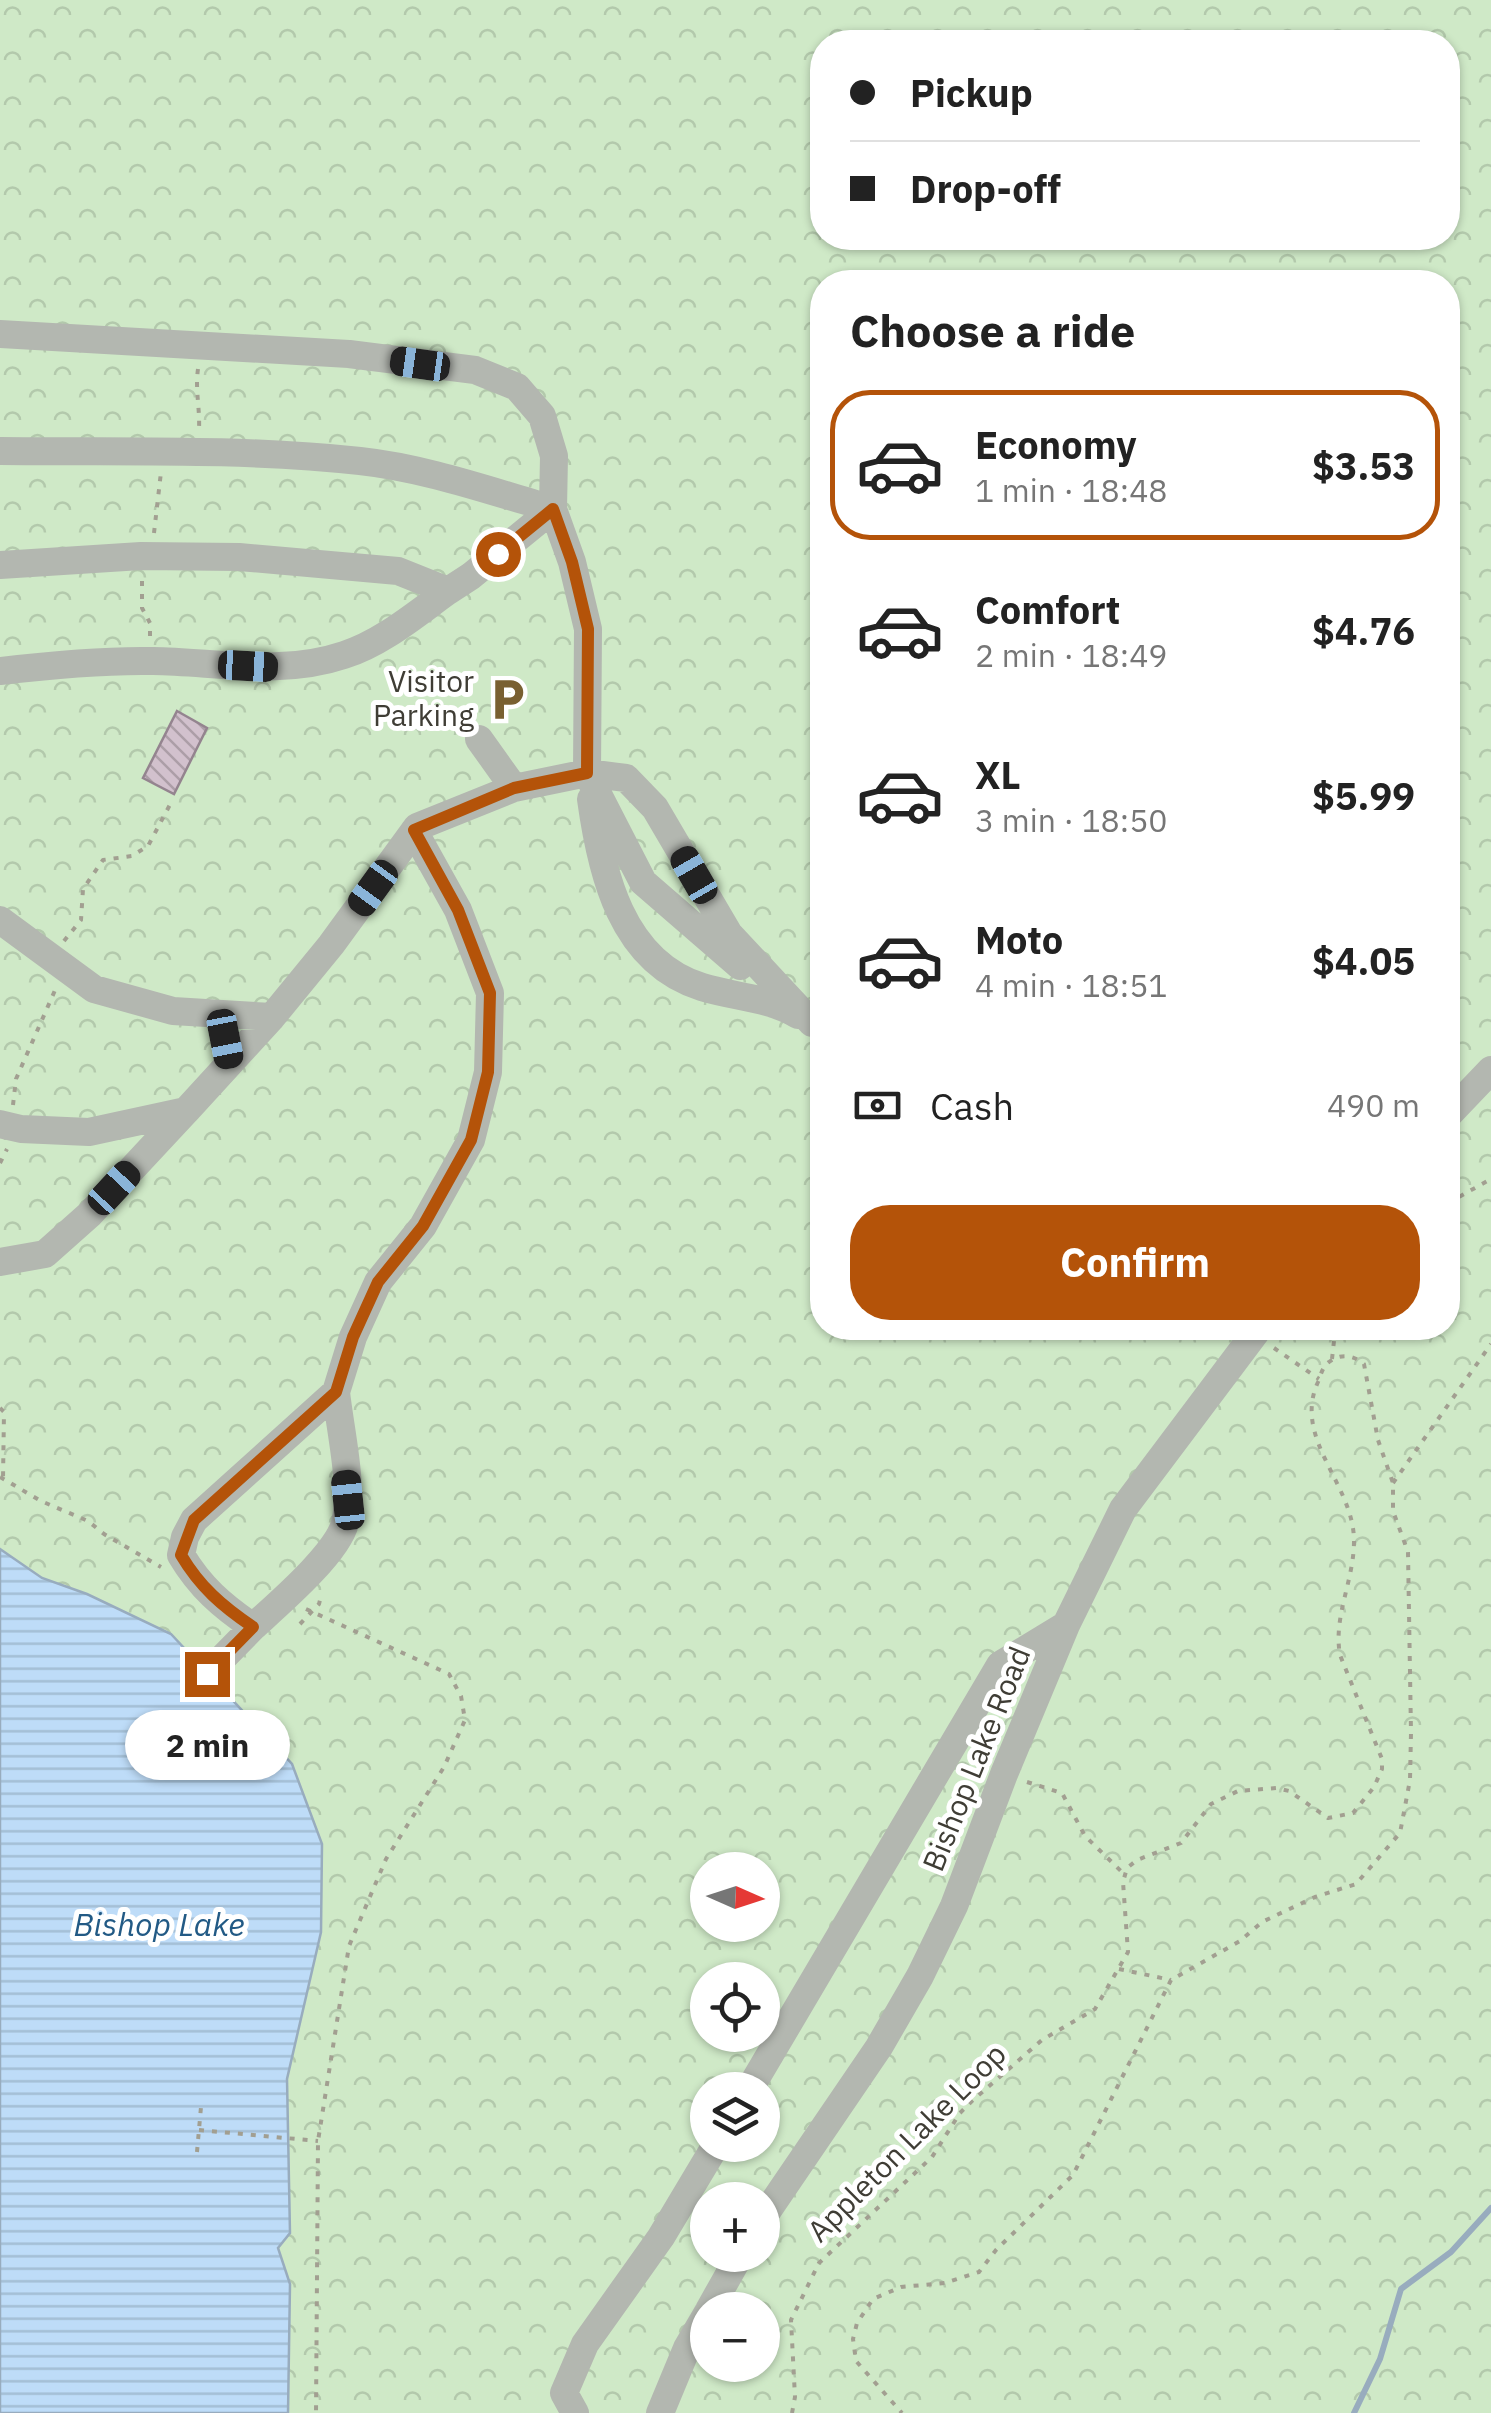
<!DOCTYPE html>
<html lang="en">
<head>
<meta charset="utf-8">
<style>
	:root { --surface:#fff; --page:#f2f2f2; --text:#222; --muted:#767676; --line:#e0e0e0; --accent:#b45309 }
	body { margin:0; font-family:"IBM Plex Sans",sans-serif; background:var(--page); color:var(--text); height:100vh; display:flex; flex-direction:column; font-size:38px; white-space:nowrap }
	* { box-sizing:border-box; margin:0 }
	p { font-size:32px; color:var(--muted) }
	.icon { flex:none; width:55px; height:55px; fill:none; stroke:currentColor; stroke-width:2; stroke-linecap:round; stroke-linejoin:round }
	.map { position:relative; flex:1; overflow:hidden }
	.side { position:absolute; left:810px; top:270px; width:650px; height:1070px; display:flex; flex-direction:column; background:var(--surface); border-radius:40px; box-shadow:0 2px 8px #0004 }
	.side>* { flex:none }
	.top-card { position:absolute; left:810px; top:30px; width:650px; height:220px; border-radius:40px; box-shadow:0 2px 8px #0004; display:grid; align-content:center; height:220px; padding:0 40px; background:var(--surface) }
	.needle { width:65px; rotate:93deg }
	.controls { position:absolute; left:690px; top:1852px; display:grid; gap:20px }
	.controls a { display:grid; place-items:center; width:90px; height:90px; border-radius:50%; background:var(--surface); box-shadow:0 2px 8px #0004; font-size:50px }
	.end { position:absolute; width:45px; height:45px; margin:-22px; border:12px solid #b45309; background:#fff; box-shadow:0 0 0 5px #fff }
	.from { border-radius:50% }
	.bubble { position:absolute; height:70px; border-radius:35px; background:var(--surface); box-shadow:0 2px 8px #0004; font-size:32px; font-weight:700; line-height:70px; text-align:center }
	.car { position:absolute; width:30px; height:60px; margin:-30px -15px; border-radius:12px; box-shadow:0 0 8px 2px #0007; background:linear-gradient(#222 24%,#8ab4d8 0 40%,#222 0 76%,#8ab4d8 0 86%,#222 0) }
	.top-card b { display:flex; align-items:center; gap:35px; height:95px; font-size:38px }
	.top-card b+b { border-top:2px solid var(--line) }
	.top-card i { width:25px; height:25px; background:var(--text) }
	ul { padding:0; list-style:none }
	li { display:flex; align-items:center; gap:30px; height:150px; margin:0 20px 15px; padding:0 20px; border:5px solid transparent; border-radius:40px }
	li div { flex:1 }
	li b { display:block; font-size:38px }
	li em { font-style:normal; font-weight:700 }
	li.selected { border-color:var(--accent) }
	li>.icon { width:90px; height:90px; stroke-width:1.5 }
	h2 { padding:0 40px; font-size:45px; line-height:120px }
	.pay { display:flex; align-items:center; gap:25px; height:110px; padding:0 40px; font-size:38px }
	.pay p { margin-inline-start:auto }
	.action { display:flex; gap:20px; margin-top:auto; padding:20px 40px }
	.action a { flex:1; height:115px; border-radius:40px; background:var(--accent); color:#fff; font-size:40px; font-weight:700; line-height:115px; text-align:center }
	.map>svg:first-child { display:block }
</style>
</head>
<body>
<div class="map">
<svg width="1491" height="2413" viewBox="0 0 1491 2413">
	<defs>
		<pattern id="park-crowns" width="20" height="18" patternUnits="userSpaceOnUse" patternTransform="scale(2.5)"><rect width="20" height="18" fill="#cfe9c7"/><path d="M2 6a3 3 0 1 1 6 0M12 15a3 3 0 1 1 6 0" fill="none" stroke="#b3c9ac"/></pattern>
		<pattern id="water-rules" width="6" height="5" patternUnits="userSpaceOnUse" patternTransform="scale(2.5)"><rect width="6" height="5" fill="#bedcf8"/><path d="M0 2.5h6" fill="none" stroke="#a4bed5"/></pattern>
		<pattern id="building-back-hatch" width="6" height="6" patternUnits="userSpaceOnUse" patternTransform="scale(2.5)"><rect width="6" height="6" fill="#d2c1cd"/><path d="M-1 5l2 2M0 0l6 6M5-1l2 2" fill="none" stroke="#ac9ea7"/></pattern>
	</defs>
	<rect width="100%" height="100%" fill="#f6f1df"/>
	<path fill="url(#park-crowns)" fill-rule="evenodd" d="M0,0H1491V2413H0ZM822,42H1448V238H822ZM822,282H1448V1328H822ZM708,1870H762V1925H708ZM708,1980H762V2035H708ZM708,2090H762V2145H708ZM708,2200H762V2255H708ZM708,2310H762V2365H708Z"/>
	<path fill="url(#water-rules)" stroke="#98acbe" stroke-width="2.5" d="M0,1549L42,1578L87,1594L171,1634L292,1764L322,1844L321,1932L287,2079L290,2233L278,2248L290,2284L288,2413H0Z"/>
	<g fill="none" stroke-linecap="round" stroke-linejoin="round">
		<path stroke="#98acbe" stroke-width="6" d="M1354,2413L1380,2359L1401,2289L1451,2252L1491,2208"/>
	</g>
	<path fill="url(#building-back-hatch)" stroke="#94848f" stroke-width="2.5" d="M177,711L207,728L174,794L143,778Z"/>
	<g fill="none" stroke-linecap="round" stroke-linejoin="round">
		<path stroke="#a29f91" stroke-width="4" stroke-dasharray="5 8" stroke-linecap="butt" d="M198,369C195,390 200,408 199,429
			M154,533L161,472
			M142,581V608L150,623V639
			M64,941L81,920L83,889L103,860L132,856L148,846L173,799
			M13,1105L16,1079L56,988
			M0,1163L7,1149
			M1448,1203L1491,1179
			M1274,1348L1319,1379
			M1332,1359L1334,1341L1346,1328
			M0,1408L4,1412L3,1479
			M0,1477L41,1501L88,1521L104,1534L161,1567
			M1393,1483L1491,1344
			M306,1609L449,1674L461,1696L465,1720L444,1767L386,1859L349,1946L318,2141L316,2413
			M300,1624L319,1604L321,1596
			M1027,1782L1062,1793L1085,1836L1124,1874
			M1119,1969L1171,1980
			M199,2130L318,2141
			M197,2152L201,2107
			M792,2413L795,2397L791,2320L819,2263L932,2157L960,2113L972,2101L1042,2040L1095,2009L1128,1952L1123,1882L1127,1868L1137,1860L1181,1843L1211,1804L1238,1791L1276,1788L1289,1791L1328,1818L1353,1813L1374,1787L1382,1769V1759L1340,1655C1333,1616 1354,1581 1354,1541C1354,1484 1292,1439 1318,1382C1321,1375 1322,1367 1329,1362C1341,1353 1353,1355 1364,1364L1378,1440L1393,1483V1511L1408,1552L1411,1733L1410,1780L1400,1833L1356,1884L1315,1897L1262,1922L1240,1941L1171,1980L1073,2175L996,2250L979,2272L945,2283L901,2287L873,2299L857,2323L853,2339L856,2361L902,2413"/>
		<path stroke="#b3b7b0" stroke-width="28" d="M0,334L349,354L475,370L517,387L542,416L554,456L553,509C490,491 425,468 360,461C241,448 120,452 0,451
			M0,565L141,556L239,557L398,571L448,591C416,614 382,643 344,655C282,676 217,662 153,661C102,660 50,665 0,671
			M448,591L471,576L553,509L572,562L588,629L587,773L643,882L740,966
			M479,739L514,788
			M591,799C601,872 621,962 702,987C734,997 768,997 798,1015
			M0,920L94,989L173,1011L272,1017
			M1448,1115L1491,1070
			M0,1124L21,1129L89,1132L186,1111L272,1017L331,945L417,827L514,788L587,773L626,778L655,808L729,934L812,1023
			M0,1262L45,1254L90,1214L186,1111
			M336,1392L353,1337L378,1282L423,1226L471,1140L488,1072L490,993L458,910L414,831
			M336,1392C340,1430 354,1487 345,1523C337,1554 277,1605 253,1627C222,1606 200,1587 181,1555L185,1537L194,1520Z
			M207,1674L253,1627
			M749,2090L1000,1665L1066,1625
			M762,2219L879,2047L920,1976L954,1906L1004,1774L1066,1625L1123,1509L1259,1328
			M709,2310L740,2255
			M575,2413L564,2393L585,2344L661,2237L716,2145
			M660,2413L687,2348L708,2312"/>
	</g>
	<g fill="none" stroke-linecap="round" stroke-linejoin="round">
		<path stroke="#b45309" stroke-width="12" d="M207,1674L253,1627C222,1606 200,1587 181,1555L194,1520L336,1392L353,1337L378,1282L423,1226L471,1140L488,1072L490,993L458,910L414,830L514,788L587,773L588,629L572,562L553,509L498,554"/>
	</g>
	<defs>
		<symbol id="parking-bare" viewBox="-9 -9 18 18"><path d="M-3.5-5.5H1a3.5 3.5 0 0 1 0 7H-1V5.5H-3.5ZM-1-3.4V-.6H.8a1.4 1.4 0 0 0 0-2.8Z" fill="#796031" stroke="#fff" stroke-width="2.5" paint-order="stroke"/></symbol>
	</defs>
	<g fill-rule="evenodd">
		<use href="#parking-bare" x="476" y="668" width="63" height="63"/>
	</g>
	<g text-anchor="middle" stroke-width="10" stroke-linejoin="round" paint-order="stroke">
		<g font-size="30" fill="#3f3d35" stroke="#fff" text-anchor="end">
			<text x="474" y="692">Visitor<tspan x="474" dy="34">Parking</tspan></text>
		</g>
		<g font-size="30" fill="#3f3d35" stroke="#fff">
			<text transform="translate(977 1759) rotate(-68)" y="10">Bishop Lake Road</text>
			<text transform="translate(907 2143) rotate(-45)" y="10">Appleton Lake Loop</text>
		</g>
		<g font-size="32" font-style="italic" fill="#225a85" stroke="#fff">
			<text x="159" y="1936">Bishop Lake</text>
		</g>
	</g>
</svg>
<div class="controls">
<a><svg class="needle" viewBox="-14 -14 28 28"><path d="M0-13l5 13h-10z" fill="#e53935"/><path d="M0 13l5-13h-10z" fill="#767676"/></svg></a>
<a><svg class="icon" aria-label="locate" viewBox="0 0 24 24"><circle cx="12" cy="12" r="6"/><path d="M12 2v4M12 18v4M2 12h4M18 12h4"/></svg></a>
<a><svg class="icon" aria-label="layers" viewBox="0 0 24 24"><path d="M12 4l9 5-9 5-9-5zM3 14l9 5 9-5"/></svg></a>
<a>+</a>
<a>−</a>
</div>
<i class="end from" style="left:498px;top:554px"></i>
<i class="end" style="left:207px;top:1674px"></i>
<div class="bubble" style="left:125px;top:1710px;width:165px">2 min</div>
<i class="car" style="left:420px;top:364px;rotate:278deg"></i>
<i class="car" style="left:248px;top:666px;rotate:93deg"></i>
<i class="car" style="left:694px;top:875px;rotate:330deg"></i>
<i class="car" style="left:373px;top:888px;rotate:216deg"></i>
<i class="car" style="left:225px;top:1039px;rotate:169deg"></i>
<i class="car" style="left:114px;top:1188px;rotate:43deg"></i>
<i class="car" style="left:348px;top:1500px;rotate:354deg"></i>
<div class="top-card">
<b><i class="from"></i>Pickup</b>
<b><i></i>Drop-off</b>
</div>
<section class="side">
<h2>Choose a ride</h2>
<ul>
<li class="selected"><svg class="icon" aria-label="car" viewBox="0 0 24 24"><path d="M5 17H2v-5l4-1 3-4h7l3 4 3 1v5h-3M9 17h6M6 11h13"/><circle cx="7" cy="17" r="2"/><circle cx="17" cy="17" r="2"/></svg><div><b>Economy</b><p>1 min · 18:48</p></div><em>$3.53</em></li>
<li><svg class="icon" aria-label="car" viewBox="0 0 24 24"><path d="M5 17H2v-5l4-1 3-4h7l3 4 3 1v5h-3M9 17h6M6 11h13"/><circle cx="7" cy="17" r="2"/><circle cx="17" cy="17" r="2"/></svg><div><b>Comfort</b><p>2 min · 18:49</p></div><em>$4.76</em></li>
<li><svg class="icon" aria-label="car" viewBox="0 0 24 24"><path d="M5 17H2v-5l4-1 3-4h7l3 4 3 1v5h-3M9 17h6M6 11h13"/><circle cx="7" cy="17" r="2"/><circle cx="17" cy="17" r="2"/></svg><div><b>XL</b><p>3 min · 18:50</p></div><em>$5.99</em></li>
<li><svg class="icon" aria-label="car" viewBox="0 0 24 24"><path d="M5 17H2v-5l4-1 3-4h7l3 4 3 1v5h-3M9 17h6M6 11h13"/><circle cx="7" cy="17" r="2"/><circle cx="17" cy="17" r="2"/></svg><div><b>Moto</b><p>4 min · 18:51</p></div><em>$4.05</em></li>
</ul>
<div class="pay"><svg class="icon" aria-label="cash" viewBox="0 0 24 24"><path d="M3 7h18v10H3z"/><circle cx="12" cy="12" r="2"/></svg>Cash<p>490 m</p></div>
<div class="action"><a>Confirm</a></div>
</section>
</div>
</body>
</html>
